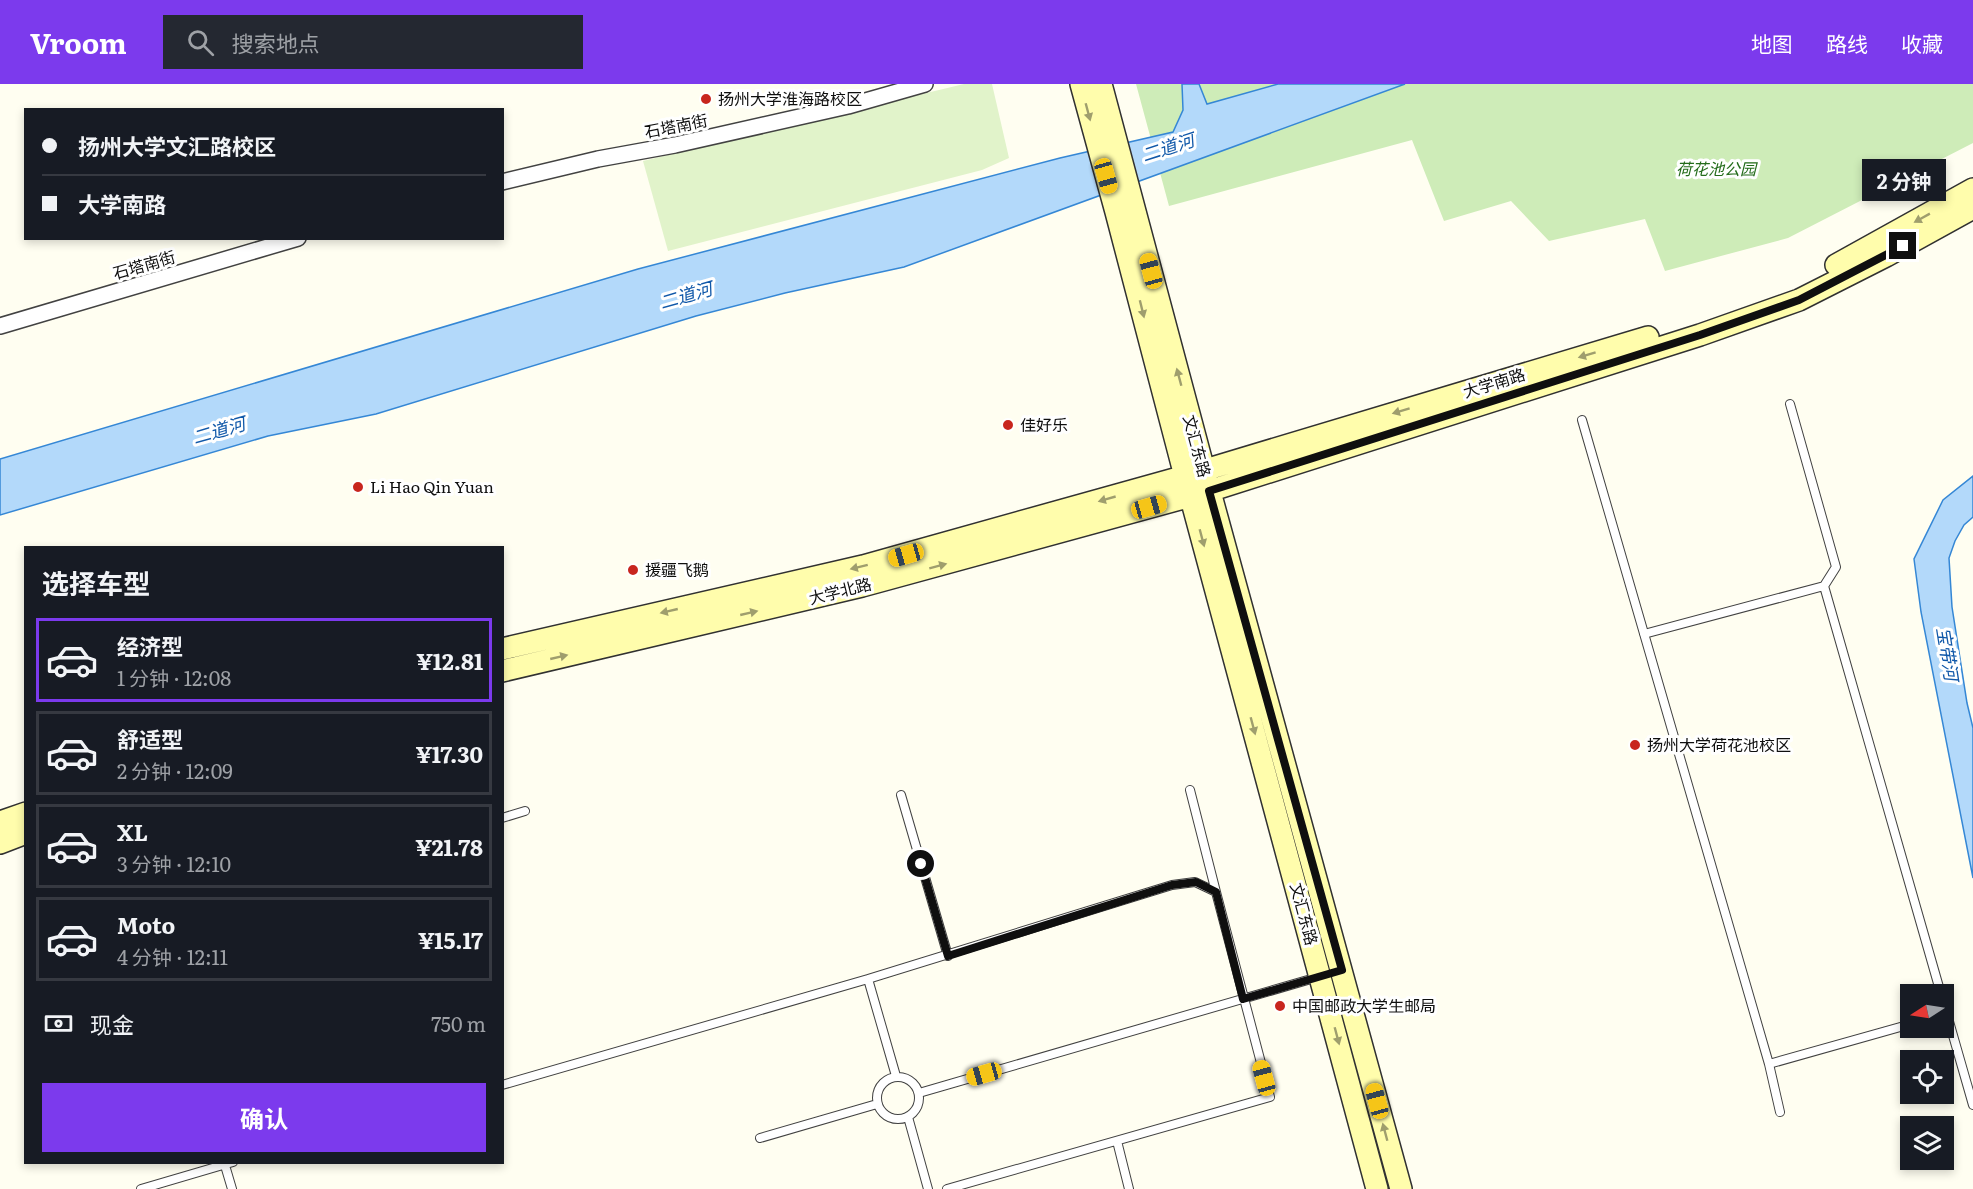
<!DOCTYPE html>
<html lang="zh">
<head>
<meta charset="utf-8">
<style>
	:root { --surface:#171b24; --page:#242831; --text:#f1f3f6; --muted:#9ea1a6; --line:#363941; --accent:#7c3aed }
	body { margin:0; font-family:Literata,"Noto Sans SC",serif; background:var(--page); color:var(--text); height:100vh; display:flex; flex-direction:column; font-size:22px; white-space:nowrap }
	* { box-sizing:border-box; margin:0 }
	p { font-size:20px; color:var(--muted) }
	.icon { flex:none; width:33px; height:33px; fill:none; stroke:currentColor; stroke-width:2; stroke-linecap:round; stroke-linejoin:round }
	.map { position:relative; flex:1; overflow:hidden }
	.panel { position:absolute; left:24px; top:462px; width:480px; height:618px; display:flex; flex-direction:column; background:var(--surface); border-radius:0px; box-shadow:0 3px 9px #0003 }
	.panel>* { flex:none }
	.banner { position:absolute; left:24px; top:24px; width:480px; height:132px; border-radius:0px; box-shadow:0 3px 9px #0003; display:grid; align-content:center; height:132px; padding:0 18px; background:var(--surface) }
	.needle { width:39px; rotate:258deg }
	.tools { position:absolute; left:1900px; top:900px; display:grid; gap:12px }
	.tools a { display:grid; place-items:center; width:54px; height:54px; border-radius:0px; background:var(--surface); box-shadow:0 3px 9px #0003; font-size:30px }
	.end { position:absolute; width:27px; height:27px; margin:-14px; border:8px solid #0f0f0f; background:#fff; box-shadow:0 0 0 3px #fff }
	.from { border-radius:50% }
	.bubble { position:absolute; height:42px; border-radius:0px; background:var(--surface); box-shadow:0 3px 9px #0003; font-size:20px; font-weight:700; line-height:42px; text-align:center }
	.car { position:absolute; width:18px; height:36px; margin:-18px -9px; border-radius:8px; box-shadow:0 0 4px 2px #0007; background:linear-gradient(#f5c518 24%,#345 0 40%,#f5c518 0 76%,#345 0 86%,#f5c518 0) }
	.banner b { display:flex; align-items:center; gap:21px; height:57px; font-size:22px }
	.banner b+b { border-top:2px solid var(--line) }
	.banner i { width:15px; height:15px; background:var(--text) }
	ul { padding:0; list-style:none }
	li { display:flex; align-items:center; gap:18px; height:84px; margin:0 12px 9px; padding:0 6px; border:3px solid var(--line); border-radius:0px }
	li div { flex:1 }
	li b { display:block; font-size:22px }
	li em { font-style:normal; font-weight:700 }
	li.selected { border-color:var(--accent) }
	li>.icon { width:54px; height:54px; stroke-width:1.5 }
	h2 { padding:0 18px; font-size:27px; line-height:72px }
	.pay { display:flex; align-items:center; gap:15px; height:66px; padding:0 18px; font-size:22px }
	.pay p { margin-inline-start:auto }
	.button { display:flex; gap:12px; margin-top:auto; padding:12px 18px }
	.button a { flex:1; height:69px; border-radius:0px; background:var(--accent); color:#fff; font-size:24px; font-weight:700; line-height:69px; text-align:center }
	header { display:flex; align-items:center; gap:36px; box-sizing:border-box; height:84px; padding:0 30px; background:var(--accent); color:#fff }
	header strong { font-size:28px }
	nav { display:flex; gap:33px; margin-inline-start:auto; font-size:21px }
	.search { width:420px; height:54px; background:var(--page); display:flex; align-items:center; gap:15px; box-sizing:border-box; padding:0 21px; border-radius:0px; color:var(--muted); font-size:22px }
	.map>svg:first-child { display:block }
</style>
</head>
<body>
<header>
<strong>Vroom</strong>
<div class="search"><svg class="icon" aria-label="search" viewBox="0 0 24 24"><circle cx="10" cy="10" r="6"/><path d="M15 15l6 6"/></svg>搜索地点</div>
<nav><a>地图</a><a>路线</a><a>收藏</a></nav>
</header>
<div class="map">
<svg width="1973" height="1105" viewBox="0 0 1973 1105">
	<rect width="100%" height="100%" fill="#fffef1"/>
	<path fill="#ceecb8" d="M1136,0H1973V59L1788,154L1665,187L1645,135L1549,157L1511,117L1444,137L1412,56L1169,122Z"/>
	<path fill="#e1f3ca" d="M964,0H992L1009,74L982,86L668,167L643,77Z"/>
	<path fill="#b3d9fa" stroke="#3587d5" stroke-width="1.5" d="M1182,0H1199L1207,20L1278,0H1405L904,183L785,209L696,232L376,330L268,352L0,431V375L638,185L1060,74L1173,48L1183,26Z
		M1973,392V433L1964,441L1955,457L1949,474L1952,523L1967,619L1973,644V794L1921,528L1914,475L1943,416Z"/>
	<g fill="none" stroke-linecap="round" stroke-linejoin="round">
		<defs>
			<path id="lane" d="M1790,320L1836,483L1824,502
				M1582,336L1769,980L1780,1028
				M1644,550L1824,502L1941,910
				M1190,706L1216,808
				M901,711L948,872
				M502,734L525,727
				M1944,920L1973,1021
				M1769,980L1911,940
				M896,992L868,895L1172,801L1195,798L1216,808L1270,1013L947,1105
				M877 1014a21 21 0 1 1 42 0a21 21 0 1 1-42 0Z
				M502,1001L868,895
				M919,1009L1318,893
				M908,1033L928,1105
				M760,1054L877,1020
				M1117,1057L1129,1105
				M224,1078L232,1105
				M141,1105L233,1078"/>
			<path id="street" d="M502,98L598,75L675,61L848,22L925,0
				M0,242L298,154"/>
			<path id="secondary" d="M1081,0L1116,128L1185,392L1377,1105
				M1101,0L1204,386L1401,1105
				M1836,181L1973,105
				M502,565L863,482L1185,392L1648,253
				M502,587L862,502L1209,407L1700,251L1799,216L1886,172L1973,124
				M0,738L26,729
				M0,759L26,749"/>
		</defs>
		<use href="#lane" stroke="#424242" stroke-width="10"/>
		<use href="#street" stroke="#424242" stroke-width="18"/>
		<use href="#secondary" stroke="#313131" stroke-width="24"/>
		<use href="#lane" stroke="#fff" stroke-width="8"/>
		<use href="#street" stroke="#fff" stroke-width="15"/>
		<use href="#secondary" stroke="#fffdac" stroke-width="21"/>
	</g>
	<defs><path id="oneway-solid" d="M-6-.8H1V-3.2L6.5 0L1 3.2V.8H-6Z" transform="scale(1.5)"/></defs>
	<g fill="#9f9e6d">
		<use href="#oneway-solid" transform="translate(1088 28) rotate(75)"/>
		<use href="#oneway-solid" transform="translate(1922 134) rotate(151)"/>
		<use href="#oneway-solid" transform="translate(1142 225) rotate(76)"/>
		<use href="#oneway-solid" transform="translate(1587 271) rotate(163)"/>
		<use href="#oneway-solid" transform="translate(1179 293) rotate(-105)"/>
		<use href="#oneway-solid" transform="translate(1401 327) rotate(163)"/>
		<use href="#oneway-solid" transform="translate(1107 415) rotate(164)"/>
		<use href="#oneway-solid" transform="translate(1202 454) rotate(75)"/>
		<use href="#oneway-solid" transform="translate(938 482) rotate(-15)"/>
		<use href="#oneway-solid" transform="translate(859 483) rotate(166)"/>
		<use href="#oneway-solid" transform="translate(669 527) rotate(167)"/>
		<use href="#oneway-solid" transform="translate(749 529) rotate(-13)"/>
		<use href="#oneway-solid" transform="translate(559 573) rotate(-13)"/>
		<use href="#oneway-solid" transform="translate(1253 642) rotate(75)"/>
		<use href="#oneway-solid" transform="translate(1337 952) rotate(75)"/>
		<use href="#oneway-solid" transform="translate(1385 1048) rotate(-105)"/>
	</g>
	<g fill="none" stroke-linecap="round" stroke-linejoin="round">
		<path stroke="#0f0f0f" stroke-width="8" d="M921,780L948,872L1172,801L1196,798L1216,808L1243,915L1342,886L1209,407L1700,251L1799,216L1903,162"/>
	</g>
	<g fill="#c8261e" stroke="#fff" stroke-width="2">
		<circle cx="706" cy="15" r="6"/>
		<circle cx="1008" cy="341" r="6"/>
		<circle cx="358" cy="403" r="6"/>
		<circle cx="633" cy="486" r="6"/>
		<circle cx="1635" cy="661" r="6"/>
		<circle cx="1280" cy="922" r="6"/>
	</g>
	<g text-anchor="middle" stroke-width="6" stroke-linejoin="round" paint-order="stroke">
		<g font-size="16" fill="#0f0f0f" stroke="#fff" text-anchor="start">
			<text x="718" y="21">扬州大学淮海路校区</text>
			<text x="1020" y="347">佳好乐</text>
			<text x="370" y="409">Li Hao Qin Yuan</text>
			<text x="645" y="492">援疆飞鹅</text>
			<text x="1647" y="667">扬州大学荷花池校区</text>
			<text x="1292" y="928">中国邮政大学生邮局</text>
		</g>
		<g font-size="16" fill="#0f0f0f" stroke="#fff">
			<text transform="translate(676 42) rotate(-11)" y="6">石塔南街</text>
			<text transform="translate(144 181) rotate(-16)" y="6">石塔南街</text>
			<text transform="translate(1494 299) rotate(-17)" y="6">大学南路</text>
			<text transform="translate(1197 362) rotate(75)" y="6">文汇东路</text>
			<text transform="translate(840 507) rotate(-14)" y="6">大学北路</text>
			<text transform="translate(1304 830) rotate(75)" y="6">文汇东路</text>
		</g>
		<g font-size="16" font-style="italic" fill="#246c1b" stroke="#fff">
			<text x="1716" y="91">荷花池公园</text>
		</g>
		<g font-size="18" font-style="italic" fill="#1058a9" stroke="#fff">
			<text transform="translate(1168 64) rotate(-18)" y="6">二道河</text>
			<text transform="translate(686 212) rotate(-16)" y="6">二道河</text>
			<text transform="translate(219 347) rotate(-16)" y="6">二道河</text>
			<text transform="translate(1947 570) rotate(81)" y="6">宝带河</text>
		</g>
	</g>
</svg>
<div class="tools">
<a><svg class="needle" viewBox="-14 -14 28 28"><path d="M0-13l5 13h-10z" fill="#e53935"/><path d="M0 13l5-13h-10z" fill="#9ea1a6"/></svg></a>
<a><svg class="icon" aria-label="locate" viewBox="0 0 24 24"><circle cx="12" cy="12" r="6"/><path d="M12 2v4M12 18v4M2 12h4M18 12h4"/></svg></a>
<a><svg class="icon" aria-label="layers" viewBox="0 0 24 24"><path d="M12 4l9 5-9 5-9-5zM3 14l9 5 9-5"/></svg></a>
</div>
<i class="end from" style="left:921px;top:780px"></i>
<i class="end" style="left:1903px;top:162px"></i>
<div class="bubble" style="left:1862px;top:75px;width:84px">2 分钟</div>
<i class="car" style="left:1106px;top:92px;rotate:164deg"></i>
<i class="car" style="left:1151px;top:187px;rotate:345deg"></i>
<i class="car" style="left:1149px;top:423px;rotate:74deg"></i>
<i class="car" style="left:906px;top:471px;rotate:254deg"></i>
<i class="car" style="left:984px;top:990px;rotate:254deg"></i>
<i class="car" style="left:1264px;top:994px;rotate:345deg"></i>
<i class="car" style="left:1377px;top:1017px;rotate:345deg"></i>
<div class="banner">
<b><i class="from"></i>扬州大学文汇路校区</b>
<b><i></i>大学南路</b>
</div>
<section class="panel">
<h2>选择车型</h2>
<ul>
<li class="selected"><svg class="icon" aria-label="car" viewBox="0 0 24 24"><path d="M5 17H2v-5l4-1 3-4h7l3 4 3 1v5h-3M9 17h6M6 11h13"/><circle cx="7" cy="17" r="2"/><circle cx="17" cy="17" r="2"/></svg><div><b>经济型</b><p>1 分钟 · 12:08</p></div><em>¥12.81</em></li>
<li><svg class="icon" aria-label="car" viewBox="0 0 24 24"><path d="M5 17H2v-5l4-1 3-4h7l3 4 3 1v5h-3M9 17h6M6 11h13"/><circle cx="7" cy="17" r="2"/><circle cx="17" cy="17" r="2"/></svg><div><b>舒适型</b><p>2 分钟 · 12:09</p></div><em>¥17.30</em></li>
<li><svg class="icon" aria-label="car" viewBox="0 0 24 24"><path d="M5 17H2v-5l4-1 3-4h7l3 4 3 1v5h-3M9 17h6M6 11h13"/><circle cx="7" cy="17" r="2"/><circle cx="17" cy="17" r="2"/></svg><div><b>XL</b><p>3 分钟 · 12:10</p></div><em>¥21.78</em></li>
<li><svg class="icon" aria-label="car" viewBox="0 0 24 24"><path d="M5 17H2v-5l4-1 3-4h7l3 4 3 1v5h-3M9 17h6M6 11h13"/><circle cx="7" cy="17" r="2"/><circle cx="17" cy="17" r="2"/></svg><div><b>Moto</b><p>4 分钟 · 12:11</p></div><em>¥15.17</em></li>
</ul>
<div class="pay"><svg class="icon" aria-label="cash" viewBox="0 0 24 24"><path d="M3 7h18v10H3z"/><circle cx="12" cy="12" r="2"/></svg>现金<p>750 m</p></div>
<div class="button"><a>确认</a></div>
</section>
</div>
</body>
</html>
